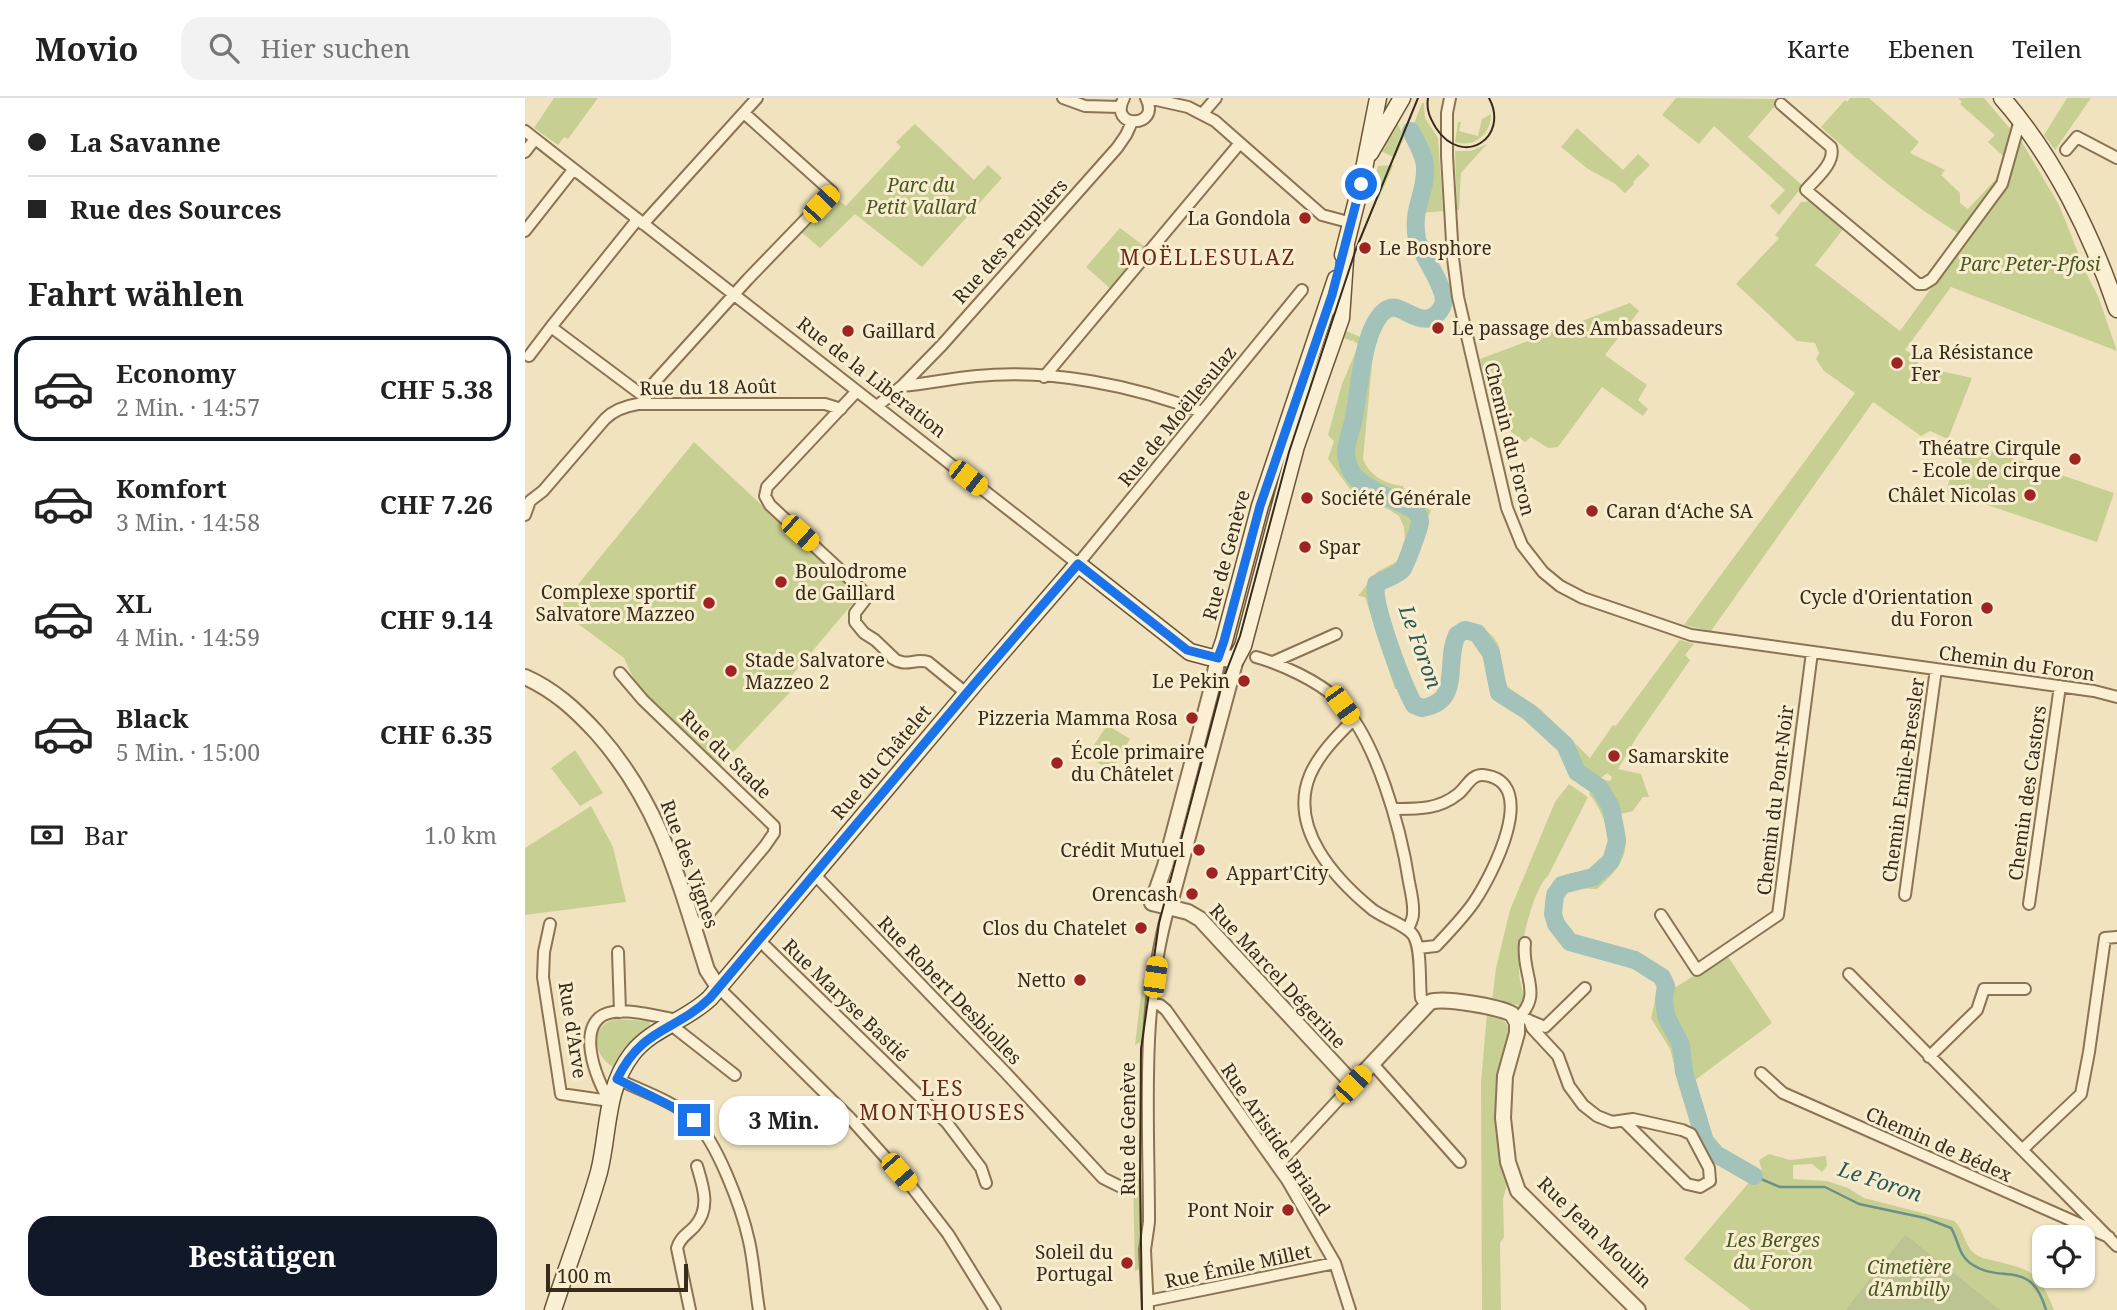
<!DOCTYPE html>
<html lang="de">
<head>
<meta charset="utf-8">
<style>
	:root { --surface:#fff; --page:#f2f2f2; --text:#222; --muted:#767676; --line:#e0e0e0; --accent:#111827 }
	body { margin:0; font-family:"Noto Serif",serif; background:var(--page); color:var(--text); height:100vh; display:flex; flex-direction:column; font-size:26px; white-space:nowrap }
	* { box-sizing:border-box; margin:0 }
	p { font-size:23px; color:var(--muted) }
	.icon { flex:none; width:38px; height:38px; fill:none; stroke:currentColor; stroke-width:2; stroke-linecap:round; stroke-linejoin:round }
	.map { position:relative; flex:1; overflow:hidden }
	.details { display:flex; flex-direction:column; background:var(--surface); width:525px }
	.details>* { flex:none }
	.hud { display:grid; align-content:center; height:154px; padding:0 28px; background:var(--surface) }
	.tools { position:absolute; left:1507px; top:1127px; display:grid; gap:14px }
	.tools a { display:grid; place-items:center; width:63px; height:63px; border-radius:14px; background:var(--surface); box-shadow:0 2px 5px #0004; font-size:35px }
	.scale { position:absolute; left:21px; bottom:18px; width:142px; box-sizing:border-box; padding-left:7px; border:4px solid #392b1c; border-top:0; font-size:19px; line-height:24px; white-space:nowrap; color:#392b1c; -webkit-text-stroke:5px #f8edcf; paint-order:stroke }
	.end { position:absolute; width:32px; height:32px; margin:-16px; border:9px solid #1a73e8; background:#fff; box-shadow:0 0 0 4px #fff }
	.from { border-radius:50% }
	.bubble { position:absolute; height:49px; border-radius:21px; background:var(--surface); box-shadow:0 2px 5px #0004; font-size:23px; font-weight:700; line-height:49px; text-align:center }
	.car { position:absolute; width:21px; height:42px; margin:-21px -10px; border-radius:9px; box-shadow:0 0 5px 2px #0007; background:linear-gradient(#f5c518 24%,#345 0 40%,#f5c518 0 76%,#345 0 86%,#f5c518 0) }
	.hud b { display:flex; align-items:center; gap:24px; height:66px; font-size:26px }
	.hud b+b { border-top:2px solid var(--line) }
	.hud i { width:18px; height:18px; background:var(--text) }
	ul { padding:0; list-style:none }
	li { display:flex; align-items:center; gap:21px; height:105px; margin:0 14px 10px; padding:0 14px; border:4px solid transparent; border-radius:21px }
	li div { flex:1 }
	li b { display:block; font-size:26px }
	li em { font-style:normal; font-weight:700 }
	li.on { border-color:var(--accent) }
	li>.icon { width:63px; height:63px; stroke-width:1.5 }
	h2 { padding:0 28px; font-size:32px; line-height:84px }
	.pay { display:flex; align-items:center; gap:18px; height:77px; padding:0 28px; font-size:26px }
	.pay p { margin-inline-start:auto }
	.button { display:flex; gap:14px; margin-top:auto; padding:14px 28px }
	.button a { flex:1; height:80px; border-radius:21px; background:var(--accent); color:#fff; font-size:28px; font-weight:700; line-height:80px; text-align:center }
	header { display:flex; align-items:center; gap:42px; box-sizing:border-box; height:98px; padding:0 35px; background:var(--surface); border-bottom:2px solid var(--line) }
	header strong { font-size:33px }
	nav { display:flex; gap:38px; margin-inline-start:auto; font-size:24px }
	.search { width:490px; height:63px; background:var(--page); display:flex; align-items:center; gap:18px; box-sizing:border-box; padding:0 24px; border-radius:21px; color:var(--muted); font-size:26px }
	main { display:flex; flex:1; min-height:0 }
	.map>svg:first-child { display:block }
</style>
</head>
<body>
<header>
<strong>Movio</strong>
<div class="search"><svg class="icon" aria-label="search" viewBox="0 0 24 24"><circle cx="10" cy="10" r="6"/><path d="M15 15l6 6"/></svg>Hier suchen</div>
<nav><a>Karte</a><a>Ebenen</a><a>Teilen</a></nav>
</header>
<main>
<section class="details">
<div class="hud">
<b><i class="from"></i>La Savanne</b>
<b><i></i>Rue des Sources</b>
</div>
<h2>Fahrt wählen</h2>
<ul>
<li class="on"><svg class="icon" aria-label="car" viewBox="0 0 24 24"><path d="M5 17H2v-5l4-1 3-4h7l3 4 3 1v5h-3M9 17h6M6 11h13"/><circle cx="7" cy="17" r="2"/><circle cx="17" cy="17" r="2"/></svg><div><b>Economy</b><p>2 Min. · 14:57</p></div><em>CHF 5.38</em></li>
<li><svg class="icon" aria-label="car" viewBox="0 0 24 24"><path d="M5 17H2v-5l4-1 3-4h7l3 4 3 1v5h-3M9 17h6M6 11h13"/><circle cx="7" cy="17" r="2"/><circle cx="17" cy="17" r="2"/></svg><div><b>Komfort</b><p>3 Min. · 14:58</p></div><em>CHF 7.26</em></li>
<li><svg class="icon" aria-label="car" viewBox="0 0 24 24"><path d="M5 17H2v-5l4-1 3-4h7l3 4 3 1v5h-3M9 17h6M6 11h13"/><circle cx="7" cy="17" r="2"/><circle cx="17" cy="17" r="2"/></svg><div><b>XL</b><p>4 Min. · 14:59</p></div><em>CHF 9.14</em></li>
<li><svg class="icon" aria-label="car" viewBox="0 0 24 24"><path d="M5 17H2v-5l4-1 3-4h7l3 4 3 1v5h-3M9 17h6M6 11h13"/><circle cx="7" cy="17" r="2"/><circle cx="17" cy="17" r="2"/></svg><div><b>Black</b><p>5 Min. · 15:00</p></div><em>CHF 6.35</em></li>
</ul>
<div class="pay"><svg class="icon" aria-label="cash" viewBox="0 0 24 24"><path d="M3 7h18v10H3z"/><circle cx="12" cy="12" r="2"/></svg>Bar<p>1.0 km</p></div>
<div class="button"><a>Bestätigen</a></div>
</section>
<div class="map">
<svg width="1592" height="1212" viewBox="0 0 1592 1212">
	<rect width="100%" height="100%" fill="#f1e3bf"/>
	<path fill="#c7d092" d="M29,0H73L43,41L39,39L33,47L9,30Z
		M1151,0L1256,1L1223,39L1278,88L1254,117L1245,108L1260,92L1189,28L1174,46L1137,17Z
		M1325,0H1344L1394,44L1385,55L1420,72L1416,77L1435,95V105L1443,111L1471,81L1474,82L1436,137C1385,106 1340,69 1296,29L1320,2L1322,4Z
		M1433,0H1459L1487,33L1482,59L1478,58L1463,44L1470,37L1435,6L1437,4Z
		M1542,0H1566L1530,52L1519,37Z
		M897,5H899L900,20L913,40L918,113L896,115L903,68L888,28Z
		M966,16C966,36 950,50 930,44L933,24H936L934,33L953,38L957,21Z
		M390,26L449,82L463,67L477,80L397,169L330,116L295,150L275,133L308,98L321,108L376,49L371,44Z
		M873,26L879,40L870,60L856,53Z
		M1052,30L1098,72L1113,56L1125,67L1108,84L1109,86L1100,95L1089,85L1063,71L1036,49Z
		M1495,41L1534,107L1562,177L1573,198L1592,253L1426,189L1380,252L1393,259V268L1447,280L1423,341L1405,333L1396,338L1348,304L1186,533L1159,527L1330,295L1299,273L1291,261L1294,255L1290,245L1272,243L1211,186L1254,140L1250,137L1276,104L1287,103L1319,130L1290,167L1375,233L1476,94Z
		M962,46L936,75L934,112H932L930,53H946Z
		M868,67V68L854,100L847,94L853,68Z
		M595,130L623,151L588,193L561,169Z
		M1105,205L1114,213L1080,257L1122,287L1113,302L1123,311L1118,318L1077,289L1033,349L1023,350L1006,339L1000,344L970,322L955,261Z
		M842,232L850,234L838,361C845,378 860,386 878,388L882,401L906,412L880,478L854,491L873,548L894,599L902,602L915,592C920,573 914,519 948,526C958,528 968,537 973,546C978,560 976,576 983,589L1016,612L1065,660L1088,627L1091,628L1153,544L1155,542L1169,546L1160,557L1165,562L1113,637L1093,671L1116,676L1124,699H1118L1108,713L1096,716C1107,754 1099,766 1072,791C1064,791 1052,789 1044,793C1020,804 1047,834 1056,845C1094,853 1129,853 1151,889L1202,857L1247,925L1170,982L1166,983C1164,970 1164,953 1158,941C1153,931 1145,924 1143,913C1140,899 1149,890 1139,877C1112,842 1045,865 1032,817C1030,809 1030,798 1036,792C1046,781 1065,787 1076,778C1103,760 1099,708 1076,687L1081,682L1085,683L1087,679L1082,675L1076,680L1063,673L1060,677L1052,668L1046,649L1039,643L1013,617L976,592C968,571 972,525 936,530C913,545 933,617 896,607C882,603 857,509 852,492L846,496L875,591H870L840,499L833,498L852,474L873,463L880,440L879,429L874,418L863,411L831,399L803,361L809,343L803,337L817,286L834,246L829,244V242L826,243L819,240L821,233L838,240Z
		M1437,343L1589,395L1572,444L1421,393Z
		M169,344L334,498L263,582L270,589L196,667L120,597L110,584L99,560L33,511Z
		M945,534C957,539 962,551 964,563H960L957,551L944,540L938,542L931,563L929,562L934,539Z
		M582,627L605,641L586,673L562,658Z
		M50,652L78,695L55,708L26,670Z
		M1044,686L1063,699L1023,778C1008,790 994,853 994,872C994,883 999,894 1000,905L999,908L967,903L971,870L985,812L1030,704Z
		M1069,688C1087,707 1100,755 1073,772C1059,782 1040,773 1029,789L1027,788C1038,771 1055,777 1071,769C1097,755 1078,712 1064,696Z
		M66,708L88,749L101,804L0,817V750Z
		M618,881L625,882L618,943L610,947Z
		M1134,885L1136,921L1148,937L1153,951L1155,975L1177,1042L1184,1056L1178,1053L1172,1032L1167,1031L1145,951L1126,920Z
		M962,916C978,919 989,928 982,944L984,947L983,1083L978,1101L979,1139L975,1145L976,1212H957L956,984Z
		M89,921L124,923L125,927L104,946L88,969C69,957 63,931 89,921Z
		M1244,1056L1265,1062L1301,1058L1302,1068L1297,1074L1287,1066L1268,1067V1081L1302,1083L1323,1090L1339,1100L1429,1123C1439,1131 1439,1147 1449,1155C1454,1160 1463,1161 1470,1163C1509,1172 1514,1175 1529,1212H1476L1380,1136L1320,1212H1226L1159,1161L1226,1082L1229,1070L1237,1073L1234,1062Z
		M608,1080L619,1081L620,1125L617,1170L610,1173Z"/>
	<path fill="#bcc492" d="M1380,1136L1476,1212H1320Z"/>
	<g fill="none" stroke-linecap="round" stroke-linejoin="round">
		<path stroke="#699188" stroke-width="2.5" d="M1229,1078L1255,1089H1300L1334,1106L1400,1120L1426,1130C1434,1143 1433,1158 1448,1167C1477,1186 1506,1160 1521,1212"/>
		<path stroke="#a2c2ba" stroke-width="18" d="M886,33C891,44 899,55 900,68C902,95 886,109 892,141C896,158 926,194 917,209C901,237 877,205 865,210C837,220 834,299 828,324C826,334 821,344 821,355C821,361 824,370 827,375C839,392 873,402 891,413C894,418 895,419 895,424C895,429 880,469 877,472C869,479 859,481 851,486C847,506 875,577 884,597L889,607L897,610C938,604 919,564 932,537L940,532L952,535L966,555L974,595L1004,614L1040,647L1052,674L1074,689L1086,709L1092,743L1086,763L1068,779L1037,787L1030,797L1028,816L1031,826L1045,844L1110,862L1137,879L1141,888L1139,901L1141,918L1156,947L1159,974L1180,1043L1191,1056L1229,1078"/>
		<defs>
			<path id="minor" d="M538,0L560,8L595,9
				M599,0C582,31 637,31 621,0
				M623,0L663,9L690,23L797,117L827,125
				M925,0L922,15V58L928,160L933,199L982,410L997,447L1018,474L1035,488L1058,500L1166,537L1569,593L1592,599
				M1256,6L1306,49C1311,65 1290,81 1281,92L1393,186H1399L1407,181L1477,86L1495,22
				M678,15L691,0
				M0,33L553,466L777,192
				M1541,52L1552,39L1592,60
				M0,54L10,41
				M112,122L26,229L121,300
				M118,126L232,0
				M0,133L48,72
				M4,258L26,229
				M519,279L715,45
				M377,288C402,286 427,280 452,278C526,271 607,287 677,314
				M332,293L242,389L240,398L245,407L340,495V502L330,515V524L339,535L350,542L372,563
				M118,297L223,181L307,94L219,15
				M352,308L377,288L417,247L592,50L601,37L607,24
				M0,417L5,403L18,393L80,321C89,312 100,308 113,306H300L316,311
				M731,559C756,566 793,583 812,601C851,639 876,731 884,784C886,794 889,806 888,816C888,821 885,826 883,831
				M367,560C383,570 388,560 403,564L441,595
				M748,564L811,536
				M95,575L118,602L249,728V735L240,748L169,833
				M828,622C812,638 794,656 785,677C763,730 810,781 848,812C859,820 881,827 888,837C897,850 894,884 896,900L901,907
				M868,711C892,711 913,712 933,696C941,690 946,676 958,677C1017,683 966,779 949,804C938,820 924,834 911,848L893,850
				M290,777L480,974L578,1080L594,1088
				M1380,797L1411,571
				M1504,806L1535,588
				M1136,817L1172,872L1253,817L1287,554
				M25,826L19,854L18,879L36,996L85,1003
				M234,842L422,1025L456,1070L461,1085
				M93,854L95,914
				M1324,876L1592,1148
				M193,889L325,1020L386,1088L423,1136L470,1212
				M627,905L635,907L641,912L762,1082L810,1165L825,1212
				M991,922C1020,896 996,878 1000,845
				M1003,922L1020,929L1060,890
				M1004,922L1007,930L1033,958L1044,988L1058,1007L1072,1018L1087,1024L1108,1021L1157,1032L1166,1036L1184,1070L1185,1083L1175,1089L1162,1086L1099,1023
				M145,926L210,977
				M1404,959L1452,912L1459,891H1500
				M847,965L935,1064
				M1236,975L1258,995L1584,1139
				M92,981C115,992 150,1004 168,1021C192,1043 217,1111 224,1143C229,1165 230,1189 234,1212
				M85,1003C71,983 47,920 88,914C108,911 133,919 154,922
				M1498,1051L1556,996L1564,954L1580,840L1592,839
				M752,1068L828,986
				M623,1203L810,1165
				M165,1212L152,1150C155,1139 163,1136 170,1128C186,1110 178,1088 172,1068
				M623,1212L620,1152L624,1124C624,1019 615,911 644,809"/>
			<path id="tertiary" d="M693,560L686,593L640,768L627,805L663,814L675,821L828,986L905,904C919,899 974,909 987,916L992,925V935L980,978L978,1020L983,1064L993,1093L1113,1212
				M0,579C29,592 50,611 72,635C135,706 154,783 182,872L193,889
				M644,809L711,561"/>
			<path id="secondary" d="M1477,0C1529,59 1567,137 1592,211
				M845,55L877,0
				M818,157L836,86L853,0
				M693,560L699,543L735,408L811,181
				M28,1212C43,1166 61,1120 74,1074C84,1034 80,991 107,956C127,930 161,923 185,900L451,584L553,466L665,554L684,559L711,561L718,548L771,348L816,220L821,148"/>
		</defs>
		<use href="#minor" stroke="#8b7356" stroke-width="14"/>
		<use href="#tertiary" stroke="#8b7356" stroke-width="18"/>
		<use href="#secondary" stroke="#6c5439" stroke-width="19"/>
		<use href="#minor" stroke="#fbf0d3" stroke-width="10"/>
		<use href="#tertiary" stroke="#fbf0d3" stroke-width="14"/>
		<use href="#secondary" stroke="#fbf0d3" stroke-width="16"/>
		<path stroke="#392b1c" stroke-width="2" d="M903,0C901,12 905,20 911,30C938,71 985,39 964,0
			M617,1212L615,1078L616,951L634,825L699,579L715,538L764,354L831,151L893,0"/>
	</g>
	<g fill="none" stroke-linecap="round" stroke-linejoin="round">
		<path stroke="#1a73e8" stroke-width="9" d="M169,1022L158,1014L92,981C117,929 150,934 185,900L451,584L553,466L662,552L693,560L699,543L735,408L807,197L836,86"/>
	</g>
	<g fill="#9e2422" stroke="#f8edcf" stroke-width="2.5">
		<circle cx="780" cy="120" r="7"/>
		<circle cx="840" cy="150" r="7"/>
		<circle cx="913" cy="230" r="7"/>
		<circle cx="323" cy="233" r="7"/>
		<circle cx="1372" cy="265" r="7"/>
		<circle cx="1550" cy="361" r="7"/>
		<circle cx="1505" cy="397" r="7"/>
		<circle cx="782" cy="400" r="7"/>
		<circle cx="1067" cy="413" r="7"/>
		<circle cx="780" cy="449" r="7"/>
		<circle cx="256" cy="484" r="7"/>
		<circle cx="184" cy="505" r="7"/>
		<circle cx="1462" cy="510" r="7"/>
		<circle cx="206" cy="573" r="7"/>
		<circle cx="719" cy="583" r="7"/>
		<circle cx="667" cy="620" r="7"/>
		<circle cx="1089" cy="658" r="7"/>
		<circle cx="532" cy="665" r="7"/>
		<circle cx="674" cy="752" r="7"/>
		<circle cx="687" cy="775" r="7"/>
		<circle cx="667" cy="796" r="7"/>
		<circle cx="616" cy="830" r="7"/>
		<circle cx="555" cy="882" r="7"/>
		<circle cx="763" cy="1112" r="7"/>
		<circle cx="602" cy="1165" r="7"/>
	</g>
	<g text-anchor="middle" stroke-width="6" stroke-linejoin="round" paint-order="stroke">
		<g font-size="19" font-style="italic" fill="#485721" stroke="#f8edcf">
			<text x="396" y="94">Parc du<tspan x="396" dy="22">Petit Vallard</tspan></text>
			<text x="1505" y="173">Parc Peter-Pfosi</text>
			<text x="1248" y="1149">Les Berges<tspan x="1248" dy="22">du Foron</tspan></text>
			<text x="1384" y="1176">Cimetière<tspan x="1384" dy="22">d'Ambilly</tspan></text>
		</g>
		<g font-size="19" fill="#392b1c" stroke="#f8edcf" text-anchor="end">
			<text x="766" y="127">La Gondola</text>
			<text x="854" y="157" text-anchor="start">Le Bosphore</text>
			<text x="927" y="237" text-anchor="start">Le passage des Ambassadeurs</text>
			<text x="337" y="240" text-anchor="start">Gaillard</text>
			<text x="1386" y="261" text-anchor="start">La Résistance<tspan x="1386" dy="22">Fer</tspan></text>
			<text x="1536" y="357">Théatre Cirqule<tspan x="1536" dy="22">- Ecole de cirque</tspan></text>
			<text x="1491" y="404">Châlet Nicolas</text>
			<text x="796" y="407" text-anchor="start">Société Générale</text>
			<text x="1081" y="420" text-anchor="start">Caran d‘Ache SA</text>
			<text x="794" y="456" text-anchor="start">Spar</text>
			<text x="270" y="480" text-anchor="start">Boulodrome<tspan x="270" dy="22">de Gaillard</tspan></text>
			<text x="170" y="501">Complexe sportif<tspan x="170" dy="22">Salvatore Mazzeo</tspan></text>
			<text x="1448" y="506">Cycle d'Orientation<tspan x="1448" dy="22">du Foron</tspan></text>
			<text x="220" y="569" text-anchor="start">Stade Salvatore<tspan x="220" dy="22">Mazzeo 2</tspan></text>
			<text x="705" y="590">Le Pekin</text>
			<text x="653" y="627">Pizzeria Mamma Rosa</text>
			<text x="546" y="661" text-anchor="start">École primaire<tspan x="546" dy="22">du Châtelet</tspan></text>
			<text x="1103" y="665" text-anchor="start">Samarskite</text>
			<text x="660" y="759">Crédit Mutuel</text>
			<text x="701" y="782" text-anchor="start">Appart'City</text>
			<text x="653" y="803">Orencash</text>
			<text x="602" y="837">Clos du Chatelet</text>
			<text x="541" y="889">Netto</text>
			<text x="749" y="1119">Pont Noir</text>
			<text x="588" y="1161">Soleil du<tspan x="588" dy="22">Portugal</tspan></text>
		</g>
		<g font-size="19" fill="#392b1c" stroke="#f8edcf">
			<text transform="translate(485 143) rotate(-48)" y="7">Rue des Peupliers</text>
			<text transform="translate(347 279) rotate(38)" y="7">Rue de la Libération</text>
			<text transform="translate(183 289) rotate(-1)" y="7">Rue du 18 Août</text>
			<text transform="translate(652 318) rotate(-51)" y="7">Rue de Moëllesulaz</text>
			<text transform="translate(985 341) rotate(76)" y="7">Chemin du Foron</text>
			<text transform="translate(701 457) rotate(-75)" y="7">Rue de Genève</text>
			<text transform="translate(1492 565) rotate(8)" y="7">Chemin du Foron</text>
			<text transform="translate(201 656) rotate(44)" y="7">Rue du Stade</text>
			<text transform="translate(356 664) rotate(-50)" y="7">Rue du Châtelet</text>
			<text transform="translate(1378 682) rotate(-82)" y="7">Chemin Emile-Bressler</text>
			<text transform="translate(1502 695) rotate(-82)" y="7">Chemin des Castors</text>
			<text transform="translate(1250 702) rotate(-83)" y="7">Chemin du Pont-Noir</text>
			<text transform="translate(165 766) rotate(70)" y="7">Rue des Vignes</text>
			<text transform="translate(753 878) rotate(47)" y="7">Rue Marcel Dégerine</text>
			<text transform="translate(425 892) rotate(46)" y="7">Rue Robert Desbiolles</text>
			<text transform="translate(321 902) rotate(44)" y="7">Rue Maryse Bastié</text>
			<text transform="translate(48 932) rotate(81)" y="7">Rue d'Arve</text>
			<text transform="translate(603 1031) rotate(-90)" y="7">Rue de Genève</text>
			<text transform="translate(751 1041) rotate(56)" y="7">Rue Aristide Briand</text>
			<text transform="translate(1414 1046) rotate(24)" y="7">Chemin de Bédex</text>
			<text transform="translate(1070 1134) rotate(44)" y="7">Rue Jean Moulin</text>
			<text transform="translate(713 1168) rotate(-12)" y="7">Rue Émile Millet</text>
		</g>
		<g font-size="21" letter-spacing="2" fill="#692b18" stroke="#f8edcf">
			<text x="683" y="167">MOËLLESULAZ</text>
			<text x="418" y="998">LES<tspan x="418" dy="24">MONTHOUSES</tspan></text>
		</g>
		<g font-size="21" font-style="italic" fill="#2a5a58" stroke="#f8edcf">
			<text transform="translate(895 549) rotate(70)" y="7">Le Foron</text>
			<text transform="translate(1355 1084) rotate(18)" y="7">Le Foron</text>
		</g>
	</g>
</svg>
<div class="tools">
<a><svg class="icon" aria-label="locate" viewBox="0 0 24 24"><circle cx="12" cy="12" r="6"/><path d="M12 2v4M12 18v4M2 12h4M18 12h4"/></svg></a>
</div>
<div class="scale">100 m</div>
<i class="end from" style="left:836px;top:86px"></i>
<i class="end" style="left:169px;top:1022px"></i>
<div class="bubble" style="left:194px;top:998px;width:130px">3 Min.</div>
<i class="car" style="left:296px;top:106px;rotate:43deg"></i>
<i class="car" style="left:443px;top:380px;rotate:128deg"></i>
<i class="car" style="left:275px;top:435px;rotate:132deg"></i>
<i class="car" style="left:817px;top:607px;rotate:144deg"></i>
<i class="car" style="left:630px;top:879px;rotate:8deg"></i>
<i class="car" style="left:828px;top:986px;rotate:43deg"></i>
<i class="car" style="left:374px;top:1074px;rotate:139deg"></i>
</div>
</main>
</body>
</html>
